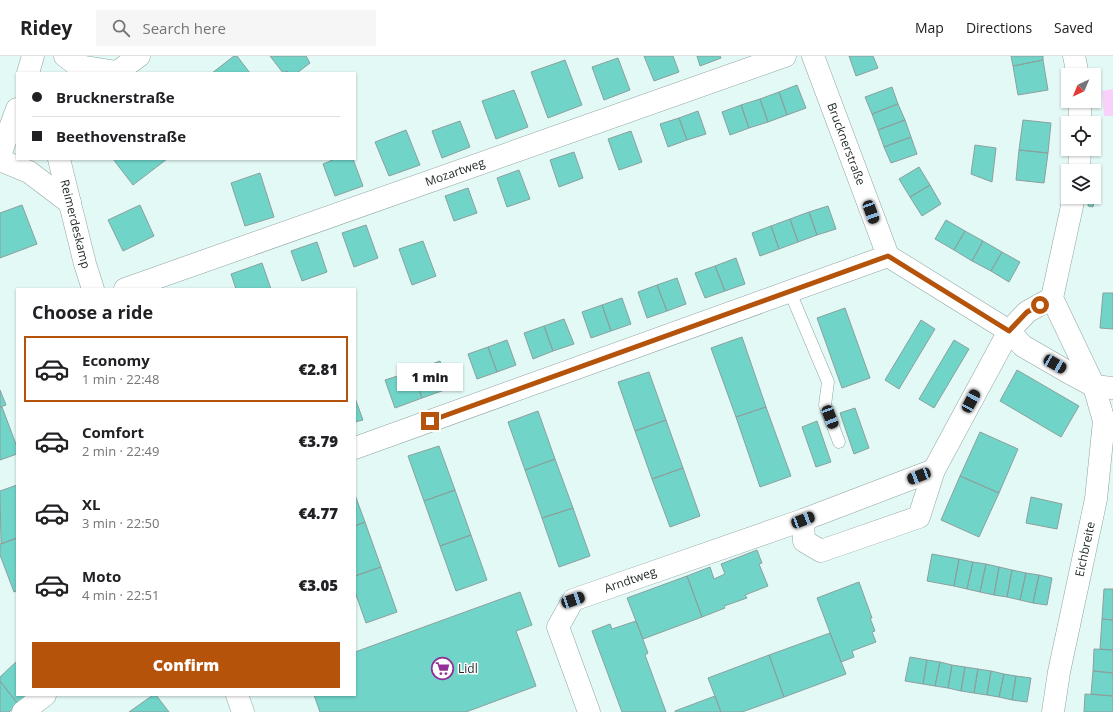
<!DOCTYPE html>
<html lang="en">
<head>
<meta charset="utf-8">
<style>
	:root { --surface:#fff; --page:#f6f6f6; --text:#202124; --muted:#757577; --line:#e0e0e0; --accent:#b45309 }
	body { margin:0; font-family:"Open Sans",sans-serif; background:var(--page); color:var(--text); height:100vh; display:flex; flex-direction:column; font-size:15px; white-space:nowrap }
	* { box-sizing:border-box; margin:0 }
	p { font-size:13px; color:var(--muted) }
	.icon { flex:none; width:22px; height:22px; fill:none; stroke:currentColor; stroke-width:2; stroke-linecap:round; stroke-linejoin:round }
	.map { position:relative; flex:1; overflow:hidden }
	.details { position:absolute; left:16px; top:232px; width:340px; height:408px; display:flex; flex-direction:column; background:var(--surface); border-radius:0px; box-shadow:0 1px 3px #0004 }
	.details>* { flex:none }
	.top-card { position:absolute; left:16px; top:16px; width:340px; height:88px; border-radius:0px; box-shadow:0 1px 3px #0004; display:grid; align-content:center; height:88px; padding:0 16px; background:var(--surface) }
	.needle { width:26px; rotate:224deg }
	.buttons { position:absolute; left:1061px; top:12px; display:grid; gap:8px }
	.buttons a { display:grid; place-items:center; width:40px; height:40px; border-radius:0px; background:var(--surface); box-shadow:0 1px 3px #0004; font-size:20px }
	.end { position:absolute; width:18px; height:18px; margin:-9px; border:5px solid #b45309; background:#fff; box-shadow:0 0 0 2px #fff }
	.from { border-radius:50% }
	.bubble { position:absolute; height:28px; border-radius:0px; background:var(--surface); box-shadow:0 1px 3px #0004; font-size:13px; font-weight:800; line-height:28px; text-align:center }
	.car { position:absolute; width:12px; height:24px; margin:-12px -6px; border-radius:5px; box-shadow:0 0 3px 1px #0007; background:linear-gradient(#222 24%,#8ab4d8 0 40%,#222 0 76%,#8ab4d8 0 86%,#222 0) }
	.top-card b { display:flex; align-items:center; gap:14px; height:38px; font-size:15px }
	.top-card b+b { border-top:1px solid var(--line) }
	.top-card i { width:10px; height:10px; background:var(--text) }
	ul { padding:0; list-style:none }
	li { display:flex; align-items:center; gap:12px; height:66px; margin:0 8px 6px; padding:0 8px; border:2px solid transparent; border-radius:0px }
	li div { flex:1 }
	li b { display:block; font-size:15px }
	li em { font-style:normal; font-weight:800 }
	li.on { border-color:var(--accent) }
	li>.icon { width:36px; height:36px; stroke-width:1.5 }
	h2 { padding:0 16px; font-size:18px; line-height:48px }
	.cta { display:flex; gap:8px; margin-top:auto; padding:8px 16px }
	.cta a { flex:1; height:46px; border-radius:0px; background:var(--accent); color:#fff; font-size:16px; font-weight:800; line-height:46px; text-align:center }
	header { display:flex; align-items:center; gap:24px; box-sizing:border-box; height:56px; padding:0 20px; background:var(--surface); border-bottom:1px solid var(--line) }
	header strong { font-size:19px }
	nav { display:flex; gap:22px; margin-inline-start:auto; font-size:14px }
	.search { width:280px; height:36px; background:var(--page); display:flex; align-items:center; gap:10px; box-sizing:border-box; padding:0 14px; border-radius:0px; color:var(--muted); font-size:15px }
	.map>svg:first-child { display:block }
</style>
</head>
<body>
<header>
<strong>Ridey</strong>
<div class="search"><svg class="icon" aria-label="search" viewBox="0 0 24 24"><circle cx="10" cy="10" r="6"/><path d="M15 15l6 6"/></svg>Search here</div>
<nav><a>Map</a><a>Directions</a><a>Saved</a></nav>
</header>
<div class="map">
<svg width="1113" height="656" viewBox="0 0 1113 656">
	<rect width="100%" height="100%" fill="#e3f9f6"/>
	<path fill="#f9d0f9" d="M1113,33V60H1104L1102,35Z"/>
	<path fill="#70d4c9" stroke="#8ca09d" d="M234,0H237L250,17H212Z
		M270,0H306L310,7L297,17H289L287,15L283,17Z
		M644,0H673L679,16L654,25Z
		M697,0H720L721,2L700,10Z
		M849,0H873L878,12L856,20Z
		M1011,0H1043V4L1013,10Z
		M618,2L630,34L604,44L592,11Z
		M565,4L582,49L548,62L531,16Z
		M1043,4L1048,34L1018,39L1013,10Z
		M797,29L806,52L787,59L779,36Z
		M892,31L898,48L872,58L865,41Z
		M514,34L528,71L496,83L482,45Z
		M779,36L787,59L768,66L760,43Z
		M760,43L768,66L749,72L741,49Z
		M898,48L905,64L878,74L872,58Z
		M741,49L749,72L730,79L722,56Z
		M698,55L706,78L687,84L679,62Z
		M679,62L687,84L668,91L660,68Z
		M905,64L911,81L884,91L878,74Z
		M1023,64L1051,67L1048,97L1019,94Z
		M460,65L470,91L442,102L432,75Z
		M406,74L420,109L389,120L375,86Z
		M631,75L642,106L619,114L608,83Z
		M911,81L917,98L891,107L884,91Z
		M975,89L996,92L992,126L971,118Z
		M1019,94L1048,97L1044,127L1016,124Z
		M574,96L583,122L559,131L550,104Z
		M113,103H167L133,129Z
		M335,103H353L363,130L335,140L323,108Z
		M919,111L930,129L910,141L899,123Z
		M519,114L530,143L507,151L497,122Z
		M260,117L274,161L245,170L231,127Z
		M930,129L941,148L922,160L910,141Z
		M468,132L477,157L454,165L445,140Z
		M1089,141H1095L1093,151L1088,150Z
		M22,149L37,188L0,202V157Z
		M140,149L154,180L123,195L108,164Z
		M828,150L836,173L817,179L809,156Z
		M809,156L817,179L798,186L790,163Z
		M790,163L798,186L779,193L771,170Z
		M946,164L965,175L954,194L935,183Z
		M366,169L378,202L354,211L342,177Z
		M771,170L779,193L760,200L752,177Z
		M965,175L983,185L972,205L954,194Z
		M423,185L436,220L412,229L399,193Z
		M983,185L1002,196L991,215L972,205Z
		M317,186L327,216L302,225L291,195Z
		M1002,196L1020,206L1009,226L991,215Z
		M736,202L745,228L725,235L715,210Z
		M262,207L271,233H236L231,218Z
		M715,210L725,235L705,242L695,217Z
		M677,222L686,248L667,255L657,229Z
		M657,229L667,255L647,262L638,236Z
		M1103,237H1113V273L1100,272Z
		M622,242L631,268L611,275L602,249Z
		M602,249L611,275L591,282L582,256Z
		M845,252L870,322L842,332L817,262Z
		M564,263L574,288L553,295L544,270Z
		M921,264L935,273L899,333L885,324Z
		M544,270L553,295L533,303L524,277Z
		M742,281L766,351L736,361L711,292Z
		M507,284L516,309L497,316L488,291Z
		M954,284L969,293L934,352L919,343Z
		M488,291L497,316L477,323L468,298Z
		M440,305L450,332L422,342L413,315Z
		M1017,314L1079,350L1061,381L1000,345Z
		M413,315L422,342L395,352L385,324Z
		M649,316L666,364L635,375L618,326Z
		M0,334L6,349L0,351Z
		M355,342L363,364L355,366Z
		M0,351H2L17,391V398L0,404Z
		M766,351L791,420L760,431L736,361Z
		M855,352L869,392L854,398L840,357Z
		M538,355L555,403L525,414L508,366Z
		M666,364L683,412L652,423L635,375Z
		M817,365L831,406L816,411L802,371Z
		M980,376L1018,393L999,437L960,420Z
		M439,390L455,434L424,445L408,400Z
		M555,403L573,452L542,462L525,414Z
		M683,412L700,460L670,471L652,423Z
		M960,420L999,437L979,481L941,464Z
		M17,429V482L1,488L0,435Z
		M455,434L471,479L440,490L424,445Z
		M355,439L365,466L355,470Z
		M1031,441L1062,448L1057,473L1026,467Z
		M573,452L590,500L559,511L542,462Z
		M365,466L381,511L355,520V470Z
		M471,479L487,524L456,535L440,490Z
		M17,482V535L14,536L0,499V488Z
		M757,494L762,507L759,508L768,530L745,539L747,542L724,550L725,552L702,561L687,520L710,511L714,523L725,518L721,508Z
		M932,498L959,503L954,530L927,525Z
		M959,503L973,506L967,533L954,530Z
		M973,506L986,508L980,536L967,533Z
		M986,508L999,511L994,539L980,536Z
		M381,511L397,556L366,567L355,536V520Z
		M999,511L1012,514L1007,541L994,539Z
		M1012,514L1026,517L1020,544L1007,541Z
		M1026,517L1039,519L1033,547L1020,544Z
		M1039,519L1052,522L1047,549L1033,547Z
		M687,520L702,561L643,583L627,542Z
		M859,526L872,562H870L875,575L872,576L876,586L852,595L854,601L841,606L817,542Z
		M1104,533H1113V564L1102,563Z
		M520,536L532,569L516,575L536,630L466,656H320L314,639H355V596Z
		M1102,563L1113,564V594L1100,593Z
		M636,565L648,597L645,599L666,656H622L592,575L610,568L612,573Z
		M830,577L846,618L784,641L769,599Z
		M1094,593L1113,594V617L1093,615Z
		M769,599L784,641L742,656H721L708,622Z
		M910,601L927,604L923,628L905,625Z
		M927,604L940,606L935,630L923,628Z
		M17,605V639H31L18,648L0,625V621Z
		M940,606L952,609L948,632L935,630Z
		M952,609L965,611L961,635L948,632Z
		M965,611L978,613L974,637L961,635Z
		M978,613L991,615L987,639L974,637Z
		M991,615L1004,618L999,641L987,639Z
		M1093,615L1113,617V640L1091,638Z
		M1004,618L1016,620L1012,644L999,641Z
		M1016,620L1031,622L1027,646L1012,644Z
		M0,625L18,648L9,656H0Z
		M1085,638L1113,640V656H1084Z
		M153,639H156L169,656H129Z
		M715,640L721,656H675V655Z"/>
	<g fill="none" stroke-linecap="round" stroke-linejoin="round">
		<defs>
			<path id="lane" d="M790,236L828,326L825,349L839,386"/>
			<g id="street">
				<path id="s1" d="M813,0L888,200L1009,275L1027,256L1052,242"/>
				<path d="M1074,0L1078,19"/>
				<path d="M1080,67V45"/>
				<path d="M1079,115L1080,93"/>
				<path id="s2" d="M125,233L785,0"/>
				<path d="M355,392L888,200"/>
				<path d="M803,464L804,485L821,495L919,461L934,414L1009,275L1023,290L1066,315L1094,330L1113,332"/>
				<path d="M23,656L45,639"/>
				<path id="s3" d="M589,656L558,571L573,544L803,464L934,414"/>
				<path id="s4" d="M1053,656L1059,616L1096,443L1104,365L1094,330L1052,242L1074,141"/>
			</g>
			<g id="secondary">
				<path d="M65,0L78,10L117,16"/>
				<path d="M28,17L33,0"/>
				<path d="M116,17L139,0"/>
				<path d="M0,99L17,53"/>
				<path id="s5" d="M59,103L85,208L93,233"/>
				<path d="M0,104L29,116L70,147"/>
				<path d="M237,639L243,656"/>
			</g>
		</defs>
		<use href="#lane" stroke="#90a4a1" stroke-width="13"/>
		<use href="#street" stroke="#90a4a1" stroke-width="23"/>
		<use href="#secondary" stroke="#90a4a1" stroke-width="23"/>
		<use href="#lane" stroke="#fff" stroke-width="12"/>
		<use href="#street" stroke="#fff" stroke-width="22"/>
		<use href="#secondary" stroke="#fff" stroke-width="22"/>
	</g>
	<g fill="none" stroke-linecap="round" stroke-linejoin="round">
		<path stroke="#b45309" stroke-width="5" d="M430,365L888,200L1009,275L1027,256L1040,249"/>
	</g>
	<defs>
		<symbol id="supermarket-ring" viewBox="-11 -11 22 22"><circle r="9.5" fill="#fff" stroke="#933097" stroke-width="1.5"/><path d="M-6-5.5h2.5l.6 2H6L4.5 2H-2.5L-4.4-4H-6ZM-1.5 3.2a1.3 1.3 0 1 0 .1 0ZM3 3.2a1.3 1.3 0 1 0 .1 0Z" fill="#933097"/></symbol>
	</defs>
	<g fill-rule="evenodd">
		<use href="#supermarket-ring" x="430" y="600" width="25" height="25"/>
	</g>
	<g text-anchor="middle" stroke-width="3" stroke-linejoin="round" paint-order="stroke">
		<g font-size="12" fill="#1f2726" stroke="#fff">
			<text dy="4" stroke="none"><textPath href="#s1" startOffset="94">Brucknerstraße</textPath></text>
			<text dy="4" stroke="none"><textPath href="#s2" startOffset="350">Mozartweg</textPath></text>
			<text dy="4" stroke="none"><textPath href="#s5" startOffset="67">Reimerdeskamp</textPath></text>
			<text dy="4" stroke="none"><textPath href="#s4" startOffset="166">Eichbreite</textPath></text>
			<text dy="4" stroke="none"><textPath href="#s3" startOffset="182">Arndtweg</textPath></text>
		</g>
		<g font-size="12" fill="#1f2726" stroke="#fff" text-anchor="start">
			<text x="458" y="617">Lidl</text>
		</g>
	</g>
</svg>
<div class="buttons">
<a><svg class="needle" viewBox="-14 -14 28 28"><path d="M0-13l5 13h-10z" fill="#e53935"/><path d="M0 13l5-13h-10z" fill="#757577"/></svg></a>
<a><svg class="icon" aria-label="locate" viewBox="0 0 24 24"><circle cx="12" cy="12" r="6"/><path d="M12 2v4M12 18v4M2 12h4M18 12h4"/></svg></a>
<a><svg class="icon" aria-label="layers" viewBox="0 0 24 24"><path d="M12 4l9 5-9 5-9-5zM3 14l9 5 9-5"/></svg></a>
</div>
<i class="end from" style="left:1040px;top:249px"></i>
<i class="end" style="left:430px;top:365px"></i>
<div class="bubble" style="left:397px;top:307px;width:66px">1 min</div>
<i class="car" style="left:871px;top:156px;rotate:160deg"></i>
<i class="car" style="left:1055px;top:308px;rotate:120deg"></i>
<i class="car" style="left:971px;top:345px;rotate:28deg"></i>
<i class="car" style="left:830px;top:361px;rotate:159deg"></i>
<i class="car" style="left:919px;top:420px;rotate:249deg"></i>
<i class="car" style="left:803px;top:464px;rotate:69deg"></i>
<i class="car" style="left:573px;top:544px;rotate:71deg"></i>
<div class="top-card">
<b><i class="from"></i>Brucknerstraße</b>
<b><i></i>Beethovenstraße</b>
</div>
<section class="details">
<h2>Choose a ride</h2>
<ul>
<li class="on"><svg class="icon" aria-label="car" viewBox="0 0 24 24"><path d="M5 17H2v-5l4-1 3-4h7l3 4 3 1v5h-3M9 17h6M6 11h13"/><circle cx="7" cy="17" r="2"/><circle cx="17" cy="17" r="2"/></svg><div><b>Economy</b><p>1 min · 22:48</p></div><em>€2.81</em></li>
<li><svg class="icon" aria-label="car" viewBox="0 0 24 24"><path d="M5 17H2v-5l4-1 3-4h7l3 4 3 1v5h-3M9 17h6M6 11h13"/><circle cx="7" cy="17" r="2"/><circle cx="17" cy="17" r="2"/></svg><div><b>Comfort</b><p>2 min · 22:49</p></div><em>€3.79</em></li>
<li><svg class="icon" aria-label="car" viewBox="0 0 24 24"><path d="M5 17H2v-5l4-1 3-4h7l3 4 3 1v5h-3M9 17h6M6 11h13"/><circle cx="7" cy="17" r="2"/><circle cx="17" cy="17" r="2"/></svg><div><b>XL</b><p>3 min · 22:50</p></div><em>€4.77</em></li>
<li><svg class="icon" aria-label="car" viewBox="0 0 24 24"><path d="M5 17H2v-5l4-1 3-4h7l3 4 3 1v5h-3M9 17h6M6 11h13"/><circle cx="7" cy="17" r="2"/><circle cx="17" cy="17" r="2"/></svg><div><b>Moto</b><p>4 min · 22:51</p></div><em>€3.05</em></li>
</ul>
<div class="cta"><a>Confirm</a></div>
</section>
</div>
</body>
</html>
